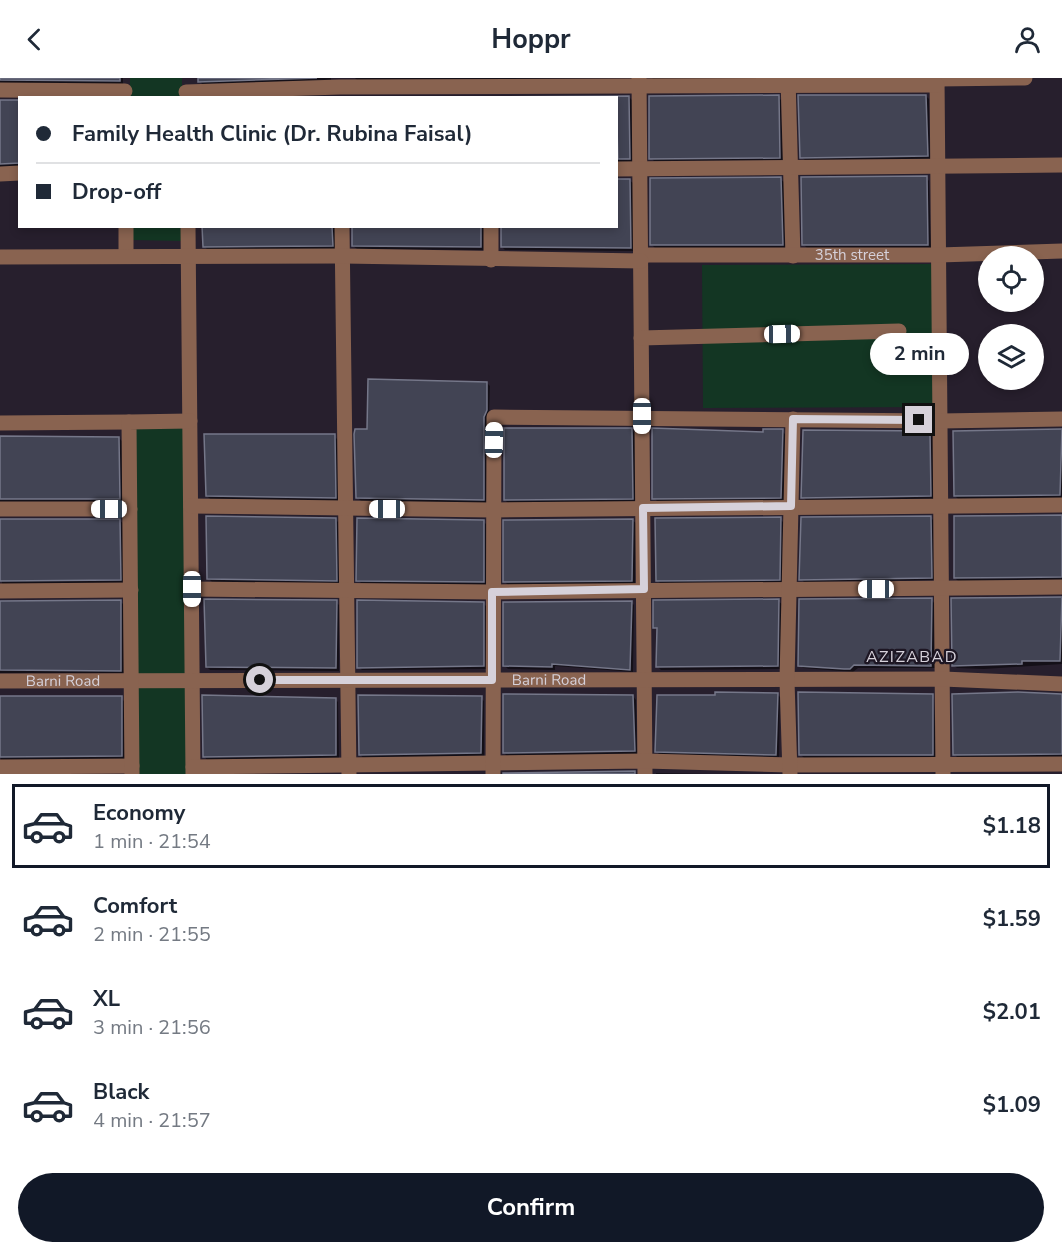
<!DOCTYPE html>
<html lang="en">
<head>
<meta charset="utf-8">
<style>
	:root { --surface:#fff; --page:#f6f6f7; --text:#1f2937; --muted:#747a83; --line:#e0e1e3; --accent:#111827 }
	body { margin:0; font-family:"Nunito Sans",sans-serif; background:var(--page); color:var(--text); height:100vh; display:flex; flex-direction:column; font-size:22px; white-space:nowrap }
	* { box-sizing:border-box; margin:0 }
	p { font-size:20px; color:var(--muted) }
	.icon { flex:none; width:33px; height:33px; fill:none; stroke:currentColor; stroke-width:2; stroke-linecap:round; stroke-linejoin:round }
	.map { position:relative; height:696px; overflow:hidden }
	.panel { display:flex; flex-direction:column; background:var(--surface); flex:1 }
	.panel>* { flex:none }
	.hud { position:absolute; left:18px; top:18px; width:600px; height:132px; border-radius:0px; box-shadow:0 3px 9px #0003; display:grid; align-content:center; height:132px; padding:0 18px; background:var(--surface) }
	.tools { position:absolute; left:978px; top:168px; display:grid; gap:12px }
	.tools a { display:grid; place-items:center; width:66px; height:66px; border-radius:50%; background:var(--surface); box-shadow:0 3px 9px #0003; font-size:30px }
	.end { position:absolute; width:27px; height:27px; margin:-14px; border:8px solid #d6d1da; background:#111; box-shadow:0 0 0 3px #111 }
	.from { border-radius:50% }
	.bubble { position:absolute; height:42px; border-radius:21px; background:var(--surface); box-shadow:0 3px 9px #0003; font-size:20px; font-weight:700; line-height:42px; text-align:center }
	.car { position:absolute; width:18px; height:36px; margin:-18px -9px; border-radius:8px; box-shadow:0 0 4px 2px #0007; background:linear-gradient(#fff 24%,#345 0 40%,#fff 0 76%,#345 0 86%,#fff 0) }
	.hud b { display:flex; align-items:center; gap:21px; height:57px; font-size:22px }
	.hud b+b { border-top:2px solid var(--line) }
	.hud i { width:15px; height:15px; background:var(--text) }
	ul { padding:10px 0 0; list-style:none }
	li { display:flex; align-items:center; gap:18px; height:84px; margin:0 12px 9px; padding:0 6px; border:3px solid transparent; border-radius:0px }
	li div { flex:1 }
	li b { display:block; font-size:22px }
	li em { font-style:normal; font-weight:700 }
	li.active { border-color:var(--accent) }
	li>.icon { width:54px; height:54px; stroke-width:1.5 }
	.action { display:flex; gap:12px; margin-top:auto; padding:12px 18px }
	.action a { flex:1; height:69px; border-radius:36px; background:var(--accent); color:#fff; font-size:24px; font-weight:700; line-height:69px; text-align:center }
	header { display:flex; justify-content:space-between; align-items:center; height:78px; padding:0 18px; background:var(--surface); font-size:27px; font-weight:700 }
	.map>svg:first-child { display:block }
</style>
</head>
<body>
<header><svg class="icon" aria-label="back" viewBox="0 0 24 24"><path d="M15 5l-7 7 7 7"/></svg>Hoppr<svg class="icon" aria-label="person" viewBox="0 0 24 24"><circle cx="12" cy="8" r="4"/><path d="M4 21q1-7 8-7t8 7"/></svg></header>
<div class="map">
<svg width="1062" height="696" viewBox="0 0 1062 696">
	<rect width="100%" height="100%" fill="#271f2d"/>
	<path fill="#133623" d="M130,0H182V19H130Z
		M131,149H184V163L131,162Z
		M933,186L934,329L703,330L702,187Z
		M190,343L194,696H132L129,344Z"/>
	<path fill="#0007" d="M0,0H123V6L0,7Z
		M199,0H331V2L202,6Z
		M355,0H634L357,2Z
		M652,0H782L653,1Z
		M926,18L929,21L930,81L805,82L801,79Z
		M629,19L632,22V84L616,85V20Z
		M778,19L781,22L783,82L654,83L651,80Z
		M0,23H20V88L0,90Z
		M926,99L929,103L931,170H807L804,167Z
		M616,101L629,102L633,105V173L505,172L502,169L616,148Z
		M780,101L784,104L785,170H655L652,167Z
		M204,148H336L335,171H207L204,168Z
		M352,148H485L484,172L357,171L353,168Z
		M487,305L490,308L486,425L361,423L358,420L368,353Z
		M1062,351V420L958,421L955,418V354Z
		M631,352L635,355V424L508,425L505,422Z
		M782,353L785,356L784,422L657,423L654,420L764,355Z
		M930,354L933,357V421L806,422L802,419Z
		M334,358L337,361L338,423L210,421L207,418Z
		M0,360H119L122,363V424H0Z
		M1062,438V502L958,503L955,500Z
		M930,439L933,442L934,502L804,504L801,501Z
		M0,441L119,442L123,445V505L2,506Z
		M335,441L338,444L339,505L212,504L209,501Z
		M780,441L783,444L782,504L660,505L657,502Z
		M632,442L636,445L635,506L508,507L505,504Z
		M483,443L486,446V507L361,505L358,502Z
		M1062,520V586L984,591L957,590L953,587V521Z
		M931,521L934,525L935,590H858L853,594L803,590L800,587Z
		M0,523H120L123,526L124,595H0Z
		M778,523L782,526L780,591L661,592L658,589L659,553L655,550Z
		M336,524L339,527V593L210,592L207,589Z
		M631,524L634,527L633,594L555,588V592L508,591L505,588Z
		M483,525L486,528V591L362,592L359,589Z
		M1062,615V679H957L954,676V617Z
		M777,616L780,619L779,679L659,676L656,673Z
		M930,617L934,621L936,679L804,680L801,677Z
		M633,618L636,622L637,676L507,678L504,675Z
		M0,619L121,620L124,623L125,681L1,683Z
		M481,620L484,623V678L363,680L360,676Z
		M335,621L338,624L339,680L207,682L204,678Z
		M656,695L708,696H656Z"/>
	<path fill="#424454" stroke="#757789" stroke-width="1.5" d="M0,0H120V3L0,2Z
		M198,0H317L198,4Z
		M779,17L780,80L649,81V18Z
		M798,17H926L928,78L800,80Z
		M629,18L630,81H618L616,20H352Z
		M0,22H20V85L0,86Z
		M927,98L928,167H802L801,99Z
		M781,99L783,167H650V100Z
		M616,101H630L631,170L501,169V148H617Z
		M202,148H332L333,168L203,169Z
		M352,148H481V169L352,168Z
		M368,301L487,304V332L484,339V422L356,420L354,356L355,351H367Z
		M504,350H632L633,421L504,422Z
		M652,350L763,354V351H783L781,420L652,421Z
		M1062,351L1060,417L954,418L953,353Z
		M803,352L930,353L931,418L801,420Z
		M204,356H335L336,420L206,418Z
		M0,358L119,359L120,421H0Z
		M1062,437V499L954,500V438Z
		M206,438L336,440L337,503L207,501Z
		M931,438L932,500L799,502L801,439Z
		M781,439L780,502L656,503L655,440Z
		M357,440L484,442V504L356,503Z
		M0,441H120L121,502L0,503Z
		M633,441L632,503L503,504V442Z
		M1062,519L1060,583H1022V586L952,588L951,520Z
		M932,520L931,588L854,587L850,591H844L798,588L799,521Z
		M204,521L337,522L336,590L206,589Z
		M779,521L778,588L656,589L657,550H653V522Z
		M121,522V593L0,592V523Z
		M357,522L484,524V588L357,590Z
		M632,523L630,592L552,586V589L503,588V524Z
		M715,614L778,615L776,677L655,674L657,617H715Z
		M798,614L933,616V677H799Z
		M1018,614L1062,616V676L953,677L952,616Z
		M503,616L633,617L635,673L503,675Z
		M202,617L336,620V677L203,679Z
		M358,617L482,618L481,675L359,677Z
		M0,618H122V678L0,679Z
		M635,693V696H503V695Z"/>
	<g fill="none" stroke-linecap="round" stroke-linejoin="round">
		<g stroke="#896350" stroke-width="15">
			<path d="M639,0L645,696"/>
			<path d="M788,0L793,178"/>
			<path d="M937,0L943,696"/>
			<path d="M937,1L1025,0"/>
			<path d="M0,12L125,13"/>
			<path d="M186,14L340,9L937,7"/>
			<path d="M616,91L1062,87"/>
			<path d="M0,96L20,95"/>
			<path d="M126,148V178"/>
			<path d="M188,148L193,696"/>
			<path d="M342,148L349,696"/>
			<path d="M491,148V182"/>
			<path id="s1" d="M640,177H939L1062,173"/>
			<path d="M0,179L343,178L641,183"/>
			<path d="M641,260L899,253"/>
			<path d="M0,345L129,344"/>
			<path d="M191,428L492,432L1062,427"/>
			<path d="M0,431H130"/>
			<path d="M192,511L492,514L1062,509"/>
			<path d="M0,513L131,512"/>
			<path id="s2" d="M0,603L943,601L1062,606"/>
			<path d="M0,689L132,688"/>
			<path d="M193,689L645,683L790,687L1062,686"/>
			<path d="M132,696L129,344L190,343"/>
			<path d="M493,696L494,339L940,343L1062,341"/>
			<path d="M790,696L787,603L793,341"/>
		</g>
	</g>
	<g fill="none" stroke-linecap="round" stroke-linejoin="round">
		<path stroke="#d6d1da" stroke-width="8" d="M260,602H492V514L644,511L643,430L791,428L793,341L919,342"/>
	</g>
	<g text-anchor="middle" stroke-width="4.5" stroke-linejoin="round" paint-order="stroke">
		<g font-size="15" fill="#d6d1da" stroke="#1d1623">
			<text dy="5" stroke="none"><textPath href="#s1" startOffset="212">35th street</textPath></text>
			<text dy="5" stroke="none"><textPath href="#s2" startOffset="549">Barni Road</textPath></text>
			<text dy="5" stroke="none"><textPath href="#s2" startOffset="63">Barni Road</textPath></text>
		</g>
		<g font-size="16" letter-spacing="1.5" fill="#d6d1da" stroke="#1d1623">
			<text x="912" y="584">AZIZABAD</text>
		</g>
	</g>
</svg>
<div class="tools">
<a><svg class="icon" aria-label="locate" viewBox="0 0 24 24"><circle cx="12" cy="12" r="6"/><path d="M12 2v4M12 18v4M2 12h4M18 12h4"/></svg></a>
<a><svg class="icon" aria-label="layers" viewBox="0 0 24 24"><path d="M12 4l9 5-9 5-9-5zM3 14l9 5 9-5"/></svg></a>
</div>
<i class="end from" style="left:260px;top:602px"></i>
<i class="end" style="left:919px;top:342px"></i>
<div class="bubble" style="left:870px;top:255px;width:99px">2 min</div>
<i class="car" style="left:782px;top:256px;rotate:89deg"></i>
<i class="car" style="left:642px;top:338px;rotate:180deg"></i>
<i class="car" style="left:494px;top:362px;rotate:1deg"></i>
<i class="car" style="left:109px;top:431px;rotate:270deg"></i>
<i class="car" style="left:387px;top:431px;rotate:270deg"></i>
<i class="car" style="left:192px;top:511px;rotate:180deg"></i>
<i class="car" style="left:876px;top:511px;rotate:270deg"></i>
<div class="hud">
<b><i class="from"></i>Family Health Clinic (Dr. Rubina Faisal)</b>
<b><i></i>Drop-off</b>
</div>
</div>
<section class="panel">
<ul>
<li class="active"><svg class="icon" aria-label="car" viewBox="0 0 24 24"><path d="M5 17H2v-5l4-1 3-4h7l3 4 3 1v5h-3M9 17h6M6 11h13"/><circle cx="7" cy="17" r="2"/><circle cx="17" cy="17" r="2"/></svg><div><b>Economy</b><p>1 min · 21:54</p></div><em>$1.18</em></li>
<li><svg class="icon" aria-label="car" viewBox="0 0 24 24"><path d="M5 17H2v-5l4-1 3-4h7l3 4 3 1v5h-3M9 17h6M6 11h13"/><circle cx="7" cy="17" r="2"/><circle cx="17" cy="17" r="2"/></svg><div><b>Comfort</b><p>2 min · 21:55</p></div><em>$1.59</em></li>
<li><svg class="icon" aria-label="car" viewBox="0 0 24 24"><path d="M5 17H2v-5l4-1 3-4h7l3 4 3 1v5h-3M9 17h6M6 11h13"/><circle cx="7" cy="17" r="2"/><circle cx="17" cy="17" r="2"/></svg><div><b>XL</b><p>3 min · 21:56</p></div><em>$2.01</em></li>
<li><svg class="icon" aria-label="car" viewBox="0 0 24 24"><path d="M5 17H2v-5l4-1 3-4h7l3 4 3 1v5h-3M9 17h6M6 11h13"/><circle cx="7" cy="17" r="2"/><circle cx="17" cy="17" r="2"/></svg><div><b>Black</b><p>4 min · 21:57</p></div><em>$1.09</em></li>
</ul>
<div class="action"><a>Confirm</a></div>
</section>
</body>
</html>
